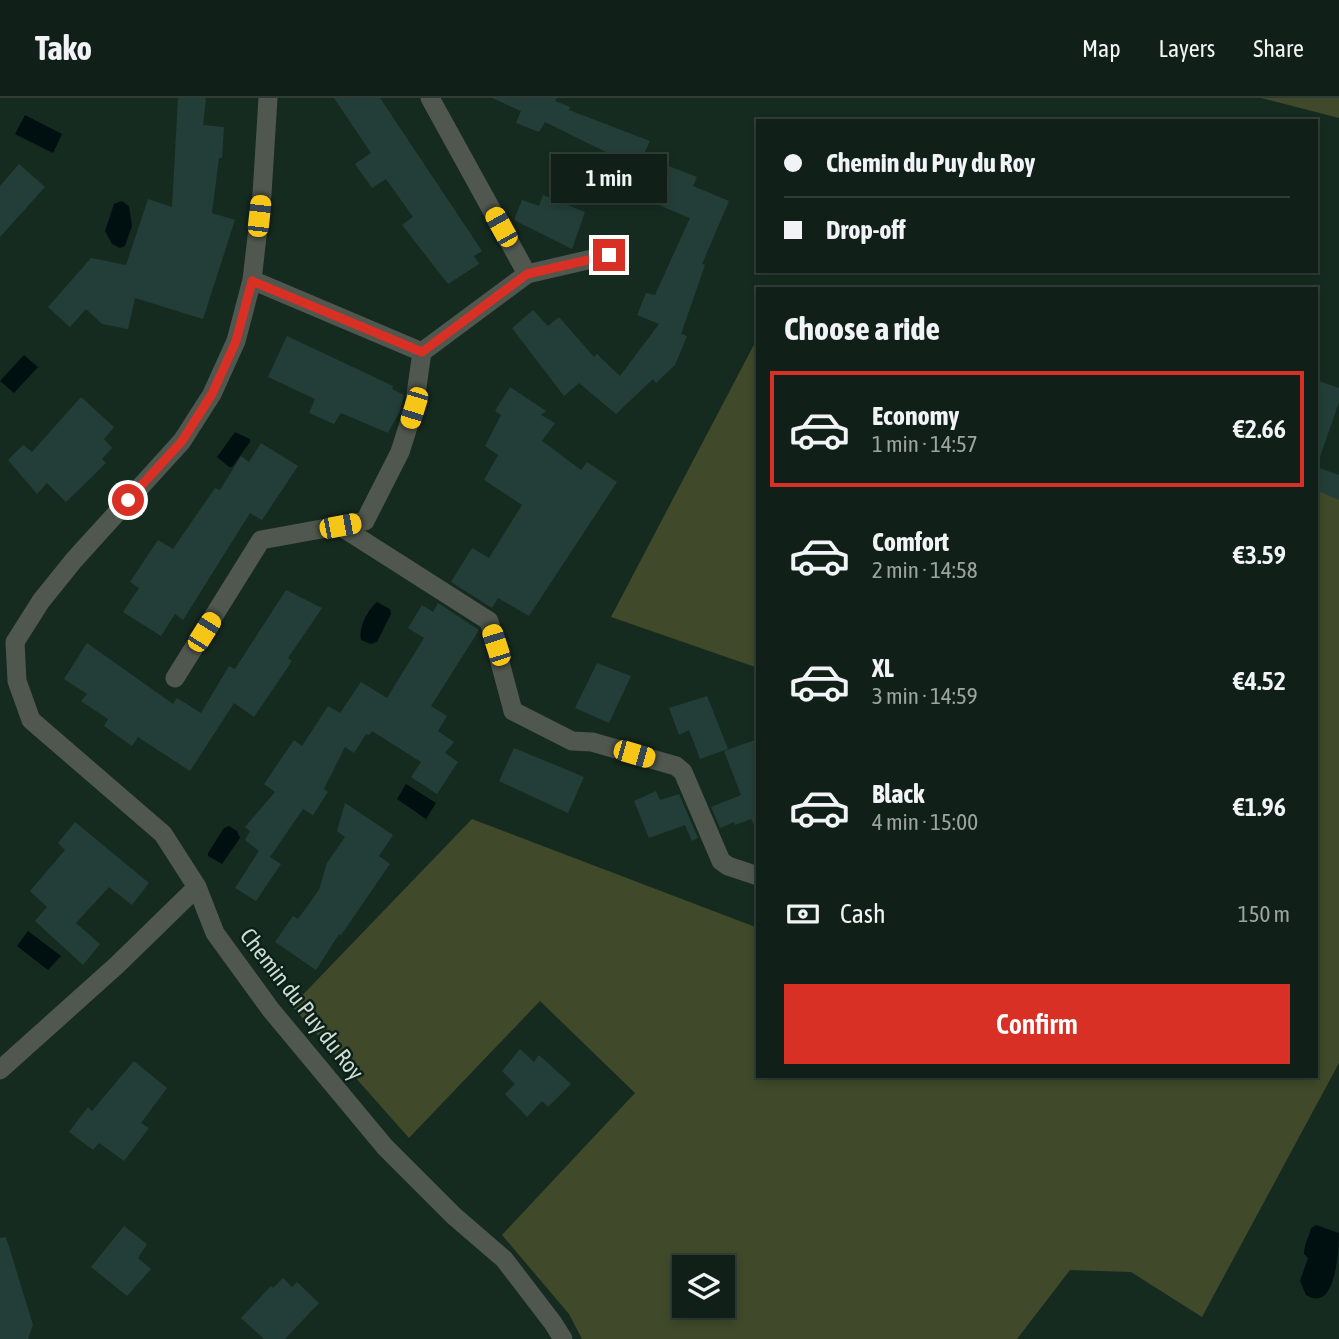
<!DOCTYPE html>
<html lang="en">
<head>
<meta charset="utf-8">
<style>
	:root { --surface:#102018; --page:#192821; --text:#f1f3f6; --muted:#9ca3a2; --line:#303e37; --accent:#d93025 }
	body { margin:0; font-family:"Asap Condensed",sans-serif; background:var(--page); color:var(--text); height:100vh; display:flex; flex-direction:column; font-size:26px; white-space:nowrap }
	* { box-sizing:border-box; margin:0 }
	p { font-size:23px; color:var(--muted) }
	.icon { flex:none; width:38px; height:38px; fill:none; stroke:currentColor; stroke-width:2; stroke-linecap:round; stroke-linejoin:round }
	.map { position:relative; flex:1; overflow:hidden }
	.side { position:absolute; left:756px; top:189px; width:562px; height:791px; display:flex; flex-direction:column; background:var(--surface); border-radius:0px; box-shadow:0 4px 10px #0003,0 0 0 2px var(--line) }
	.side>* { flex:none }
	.banner { position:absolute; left:756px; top:21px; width:562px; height:154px; border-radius:0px; box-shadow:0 4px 10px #0003,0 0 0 2px var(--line); display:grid; align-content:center; height:154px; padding:0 28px; background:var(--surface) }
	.controls { position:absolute; left:672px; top:1157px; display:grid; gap:14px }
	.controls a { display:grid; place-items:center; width:63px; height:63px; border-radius:0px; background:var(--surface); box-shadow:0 4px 10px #0003,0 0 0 2px var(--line); font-size:35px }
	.end { position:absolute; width:32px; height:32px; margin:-16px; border:9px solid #d93025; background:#fff; box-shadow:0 0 0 4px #fff }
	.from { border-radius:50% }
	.bubble { position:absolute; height:49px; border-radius:0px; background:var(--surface); box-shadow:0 4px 10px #0003,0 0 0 2px var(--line); font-size:23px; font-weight:600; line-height:49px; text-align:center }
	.car { position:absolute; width:21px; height:42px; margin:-21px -10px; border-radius:9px; box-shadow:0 0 5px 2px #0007; background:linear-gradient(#f5c518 24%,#345 0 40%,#f5c518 0 76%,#345 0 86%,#f5c518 0) }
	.banner b { display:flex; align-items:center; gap:24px; height:66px; font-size:26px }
	.banner b+b { border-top:2px solid var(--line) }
	.banner i { width:18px; height:18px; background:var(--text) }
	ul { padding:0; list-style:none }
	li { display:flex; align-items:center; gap:21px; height:116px; margin:0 14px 10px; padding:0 14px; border:4px solid transparent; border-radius:0px }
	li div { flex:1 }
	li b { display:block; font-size:26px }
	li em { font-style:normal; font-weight:600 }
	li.selected { border-color:var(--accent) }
	li>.icon { width:63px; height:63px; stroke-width:1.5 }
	h2 { padding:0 28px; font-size:32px; line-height:84px }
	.pay { display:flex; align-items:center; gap:18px; height:77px; padding:0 28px; font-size:26px }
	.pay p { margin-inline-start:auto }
	.button { display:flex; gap:14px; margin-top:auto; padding:14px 28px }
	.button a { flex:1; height:80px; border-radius:0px; background:var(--accent); color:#fff; font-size:28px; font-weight:600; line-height:80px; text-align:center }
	header { display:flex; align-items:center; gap:42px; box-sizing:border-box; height:98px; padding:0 35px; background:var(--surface); border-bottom:2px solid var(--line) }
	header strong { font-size:33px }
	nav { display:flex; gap:38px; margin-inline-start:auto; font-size:24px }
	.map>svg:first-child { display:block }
</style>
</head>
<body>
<header>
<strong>Tako</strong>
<nav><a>Map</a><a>Layers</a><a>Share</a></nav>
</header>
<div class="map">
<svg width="1339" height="1241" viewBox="0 0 1339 1241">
	<rect width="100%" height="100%" fill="#162b20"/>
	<path fill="#404929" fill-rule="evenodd" d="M1261,0H1339V20Z
		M758,239V570L611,519Z
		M1316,387L1339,395V965L1202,1219L1131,1174L1070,1172L1017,1241H582L569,1216L502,1137L635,995L540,903L409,1040L292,908L472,721L758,830V978H1316ZM684,1169H723V1208H684Z"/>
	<path fill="#001011" d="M25,17L62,36L53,55L15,36Z
		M122,103L129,108L132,128L125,148L120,150L112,146L105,133L114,106Z
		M24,257L38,269L14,295L0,283Z
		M235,334L250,341V344L232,369H229L217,359Z
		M377,504L390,511L391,516L377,544L371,546L361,542C358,531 367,512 377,504Z
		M406,686L436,705L426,721L397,701Z
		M229,728L237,733L240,740L222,766L208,758V755L224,730Z
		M28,833L61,858L48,872L17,848Z
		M1316,1127L1339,1135C1339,1152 1336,1216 1306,1197L1300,1183L1308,1160L1304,1156C1304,1146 1309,1139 1311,1130Z"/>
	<path fill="#233e38" d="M178,0H206L203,27L224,29L222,60H219L212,115L235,122L203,221L135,200L128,231L102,226L86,211L70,229L48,209L91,160L126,167L148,101L172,109Z
		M334,0H380L482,153L474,158L479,166L448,186L402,127L413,119L386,81L372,90L355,66L371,55Z
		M492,0H557L555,3L570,9L569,12L650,43L643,58L697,79L693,88L729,103L702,166L705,167L681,236L687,238L675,267L656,285L653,281L616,316L579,285L564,298L512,230L533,212L548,228L559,219L594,259L597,256L620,278L659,226L637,217L646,195L655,197L690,120L627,94L634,79L609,70L614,58L545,24L539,34L516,25L521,13Z
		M19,66L45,89L0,139V88Z
		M543,97L585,114L572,151L514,122L522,102L539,108Z
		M287,238L393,288L392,291L404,297L400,313L388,335L341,315L334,326L309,315L315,301L268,279Z
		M1316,282L1339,290V304L1320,359H1316Z
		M510,289L546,313L541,317L555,325L542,343L581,372L587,364L617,384L529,518L498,500L492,510L451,484L472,450L489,460L522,407L484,382L498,357L485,348L501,317L495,313Z
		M81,299L114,329L104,341L112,350L102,361L106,365L66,404L47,385L37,396L8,362L23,347L32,354Z
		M261,345L298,368L262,422L250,415L183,522L175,516L161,538L123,514L139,490L130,484L158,442L173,451L215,390L220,392L241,358L249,364Z
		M1316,369L1339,377V402L1316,392Z
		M286,492L322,510L288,560L292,563L254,619L234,605L190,673L138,639L132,648L104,628L108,621L81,603L87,596L64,581L87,545L173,606L177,600L201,615L229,568L235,571Z
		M438,505L479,532L431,608L447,618L438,633L454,644L445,655L458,664L437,696L411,679L421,664L372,633L369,637L366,636L354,655L345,649L324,691L328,694L313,717L303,711L270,759L281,766L256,803L235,790L259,753L245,742L250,733L245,729L275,694L264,686L294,642L302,648L328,608L340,615L361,584L387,600L424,540L408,530L422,507L433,514Z
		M597,565L631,578L609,625L575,610Z
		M707,598L728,651L700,661L689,632L679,637L669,610Z
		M758,641V735L751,721L735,727L734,724L720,730L711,709L741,697L724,653Z
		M514,650L584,679L568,715L499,683Z
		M656,693L660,702L679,696L698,740L692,743L685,727L649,740L634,703Z
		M345,705L393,737L379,758L390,766L341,837L339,836L316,872L275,844L293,818L298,821L319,792L327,765L345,739L337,733Z
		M75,724L149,785L132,807L109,789L76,825L100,846L83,867L35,823L47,809L30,793L65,752L58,745Z
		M520,951L534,964L539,957L571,986L548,1009L542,1003L527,1019L505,996L515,986L502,973Z
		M134,963L167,990L141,1025L149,1030L124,1063L99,1045L93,1052L69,1034L88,1009L92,1013Z
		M124,1128L147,1146L138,1160L151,1171L127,1198L91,1169Z
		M6,1139L33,1227L28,1241H0V1140Z
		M283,1180L292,1189L297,1184L319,1205L285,1241H264L241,1220L271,1188L273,1190Z"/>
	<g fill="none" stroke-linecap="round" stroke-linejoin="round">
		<path stroke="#50574f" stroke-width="19" d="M268,0L262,96L252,182L236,243L212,296L182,343L74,462L41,503L15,544L17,583L31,622L163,736L197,789L215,835L271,912L385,1049L454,1118L504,1161L553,1225L563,1241
			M430,0L527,176
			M252,182L422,254L527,176L609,157
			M340,428L489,523L513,613L572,643L592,644L676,668L683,674L721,763L728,768L758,778
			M175,580L261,442L365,423L400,354L414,310L422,254
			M0,972L117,867L197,789"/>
	</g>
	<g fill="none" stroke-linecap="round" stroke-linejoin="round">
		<path stroke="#d93025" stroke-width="9" d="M128,402L182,343L212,296L236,243L252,183L422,254L527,176L609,157"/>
	</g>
	<g text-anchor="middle" stroke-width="5" stroke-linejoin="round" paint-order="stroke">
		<g font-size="23" fill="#d0ddd6" stroke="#0c2117">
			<text transform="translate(302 906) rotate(52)" y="8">Chemin du Puy du Roy</text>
		</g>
	</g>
</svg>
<div class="controls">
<a><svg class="icon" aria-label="layers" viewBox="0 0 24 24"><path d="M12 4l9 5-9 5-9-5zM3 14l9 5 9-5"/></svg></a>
</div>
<i class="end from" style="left:128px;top:402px"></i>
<i class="end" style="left:609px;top:157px"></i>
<div class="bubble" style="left:551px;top:56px;width:116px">1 min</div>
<i class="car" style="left:259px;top:118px;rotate:6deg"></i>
<i class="car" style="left:501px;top:129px;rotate:331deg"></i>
<i class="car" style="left:414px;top:310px;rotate:197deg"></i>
<i class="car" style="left:340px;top:428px;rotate:79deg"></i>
<i class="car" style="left:204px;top:534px;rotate:32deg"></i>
<i class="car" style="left:496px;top:547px;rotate:342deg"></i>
<i class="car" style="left:634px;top:656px;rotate:106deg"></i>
<div class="banner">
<b><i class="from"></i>Chemin du Puy du Roy</b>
<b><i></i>Drop-off</b>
</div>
<section class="side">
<h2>Choose a ride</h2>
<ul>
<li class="selected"><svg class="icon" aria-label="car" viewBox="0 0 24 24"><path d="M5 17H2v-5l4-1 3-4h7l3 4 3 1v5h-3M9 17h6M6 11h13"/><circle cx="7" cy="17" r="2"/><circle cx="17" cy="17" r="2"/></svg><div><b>Economy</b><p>1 min · 14:57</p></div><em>€2.66</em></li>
<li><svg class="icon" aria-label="car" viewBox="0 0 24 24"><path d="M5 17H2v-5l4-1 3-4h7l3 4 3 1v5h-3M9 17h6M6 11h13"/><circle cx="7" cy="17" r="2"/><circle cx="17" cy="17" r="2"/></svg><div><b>Comfort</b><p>2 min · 14:58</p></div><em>€3.59</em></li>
<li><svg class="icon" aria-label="car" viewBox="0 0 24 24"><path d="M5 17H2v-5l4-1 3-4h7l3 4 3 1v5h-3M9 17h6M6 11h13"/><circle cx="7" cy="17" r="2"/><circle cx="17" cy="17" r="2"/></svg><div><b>XL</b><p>3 min · 14:59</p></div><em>€4.52</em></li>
<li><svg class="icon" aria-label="car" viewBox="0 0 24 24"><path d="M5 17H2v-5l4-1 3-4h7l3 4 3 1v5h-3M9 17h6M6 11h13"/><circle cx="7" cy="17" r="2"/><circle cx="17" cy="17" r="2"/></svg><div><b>Black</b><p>4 min · 15:00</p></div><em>€1.96</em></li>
</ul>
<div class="pay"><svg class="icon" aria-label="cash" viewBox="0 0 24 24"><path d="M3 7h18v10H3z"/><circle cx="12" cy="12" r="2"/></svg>Cash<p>150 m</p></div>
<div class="button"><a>Confirm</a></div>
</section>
</div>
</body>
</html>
